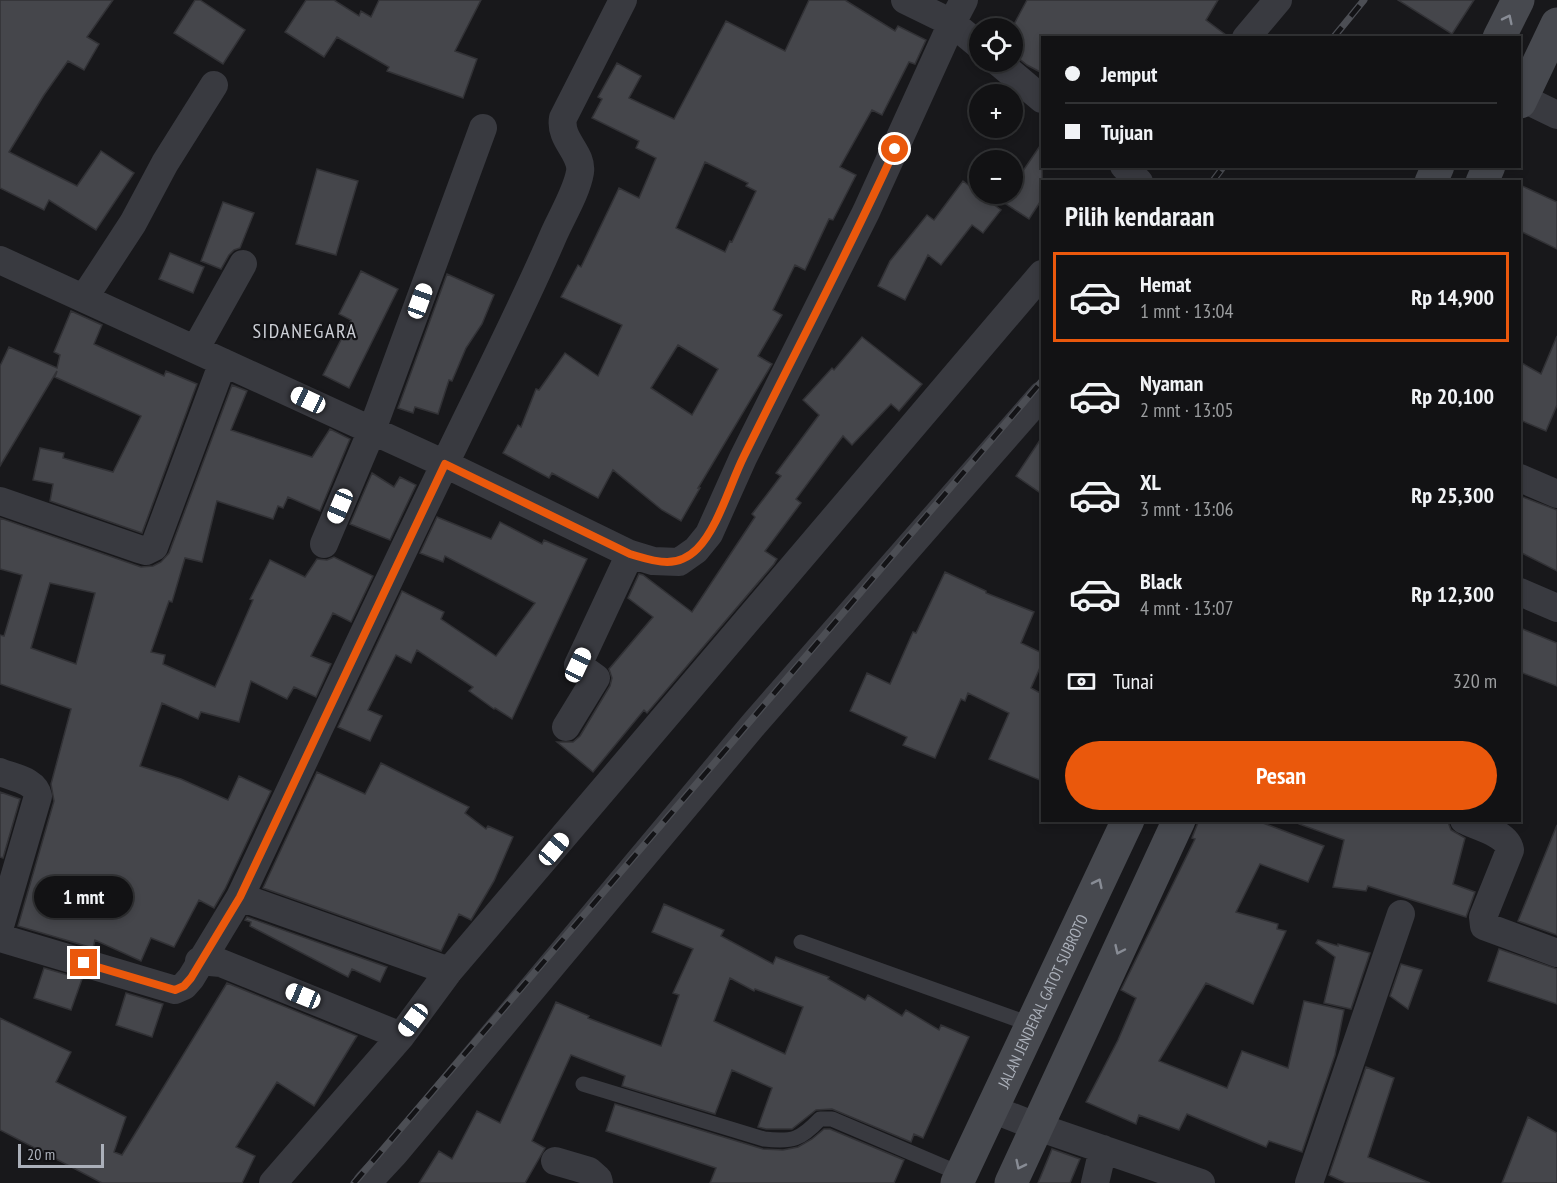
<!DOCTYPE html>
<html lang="id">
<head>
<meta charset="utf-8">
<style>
	:root { --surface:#121214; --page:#1b1b1d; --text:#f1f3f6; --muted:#9c9ea0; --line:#313234; --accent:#ea580c }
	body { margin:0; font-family:"PT Sans Narrow",sans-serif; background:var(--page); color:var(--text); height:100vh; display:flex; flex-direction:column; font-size:22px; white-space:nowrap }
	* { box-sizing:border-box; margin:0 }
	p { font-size:20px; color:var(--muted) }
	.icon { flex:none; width:33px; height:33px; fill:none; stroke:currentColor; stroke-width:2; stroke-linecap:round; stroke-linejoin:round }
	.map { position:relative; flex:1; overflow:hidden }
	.drawer { position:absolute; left:1041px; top:180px; width:480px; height:642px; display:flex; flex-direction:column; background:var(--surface); border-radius:0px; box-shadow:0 3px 9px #0003,0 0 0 2px var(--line) }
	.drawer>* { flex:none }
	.guide { position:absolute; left:1041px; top:36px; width:480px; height:132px; border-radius:0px; box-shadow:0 3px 9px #0003,0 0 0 2px var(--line); display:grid; align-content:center; height:132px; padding:0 24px; background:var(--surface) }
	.tools { position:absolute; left:969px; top:18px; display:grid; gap:12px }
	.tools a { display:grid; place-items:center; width:54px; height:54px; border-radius:50%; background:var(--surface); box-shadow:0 3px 9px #0003,0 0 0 2px var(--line); font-size:30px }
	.scale { position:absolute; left:18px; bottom:15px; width:86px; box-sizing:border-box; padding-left:6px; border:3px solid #abb0ba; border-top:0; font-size:16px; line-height:21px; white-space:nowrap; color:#abb0ba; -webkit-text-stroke:4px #131316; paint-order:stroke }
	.end { position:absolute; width:27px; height:27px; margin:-14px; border:8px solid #ea580c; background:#fff; box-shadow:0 0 0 3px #fff }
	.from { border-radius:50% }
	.bubble { position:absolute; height:42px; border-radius:21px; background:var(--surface); box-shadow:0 3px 9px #0003,0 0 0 2px var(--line); font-size:20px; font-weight:700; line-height:42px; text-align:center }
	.car { position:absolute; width:18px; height:36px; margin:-18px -9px; border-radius:8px; box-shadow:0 0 4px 2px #0007; background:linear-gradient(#fff 24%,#345 0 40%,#fff 0 76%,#345 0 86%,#fff 0) }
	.guide b { display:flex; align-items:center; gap:21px; height:57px; font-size:22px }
	.guide b+b { border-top:2px solid var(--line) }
	.guide i { width:15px; height:15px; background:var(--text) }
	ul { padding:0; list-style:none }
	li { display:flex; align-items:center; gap:18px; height:90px; margin:0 12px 9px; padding:0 12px; border:3px solid transparent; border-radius:0px }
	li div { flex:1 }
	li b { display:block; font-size:22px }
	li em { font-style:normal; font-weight:700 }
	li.selected { border-color:var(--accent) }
	li>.icon { width:54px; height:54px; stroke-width:1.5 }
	h2 { padding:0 24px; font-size:27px; line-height:72px }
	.pay { display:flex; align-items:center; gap:15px; height:66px; padding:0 24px; font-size:22px }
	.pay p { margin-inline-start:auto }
	.action { display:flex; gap:12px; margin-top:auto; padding:12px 24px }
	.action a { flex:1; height:69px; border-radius:36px; background:var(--accent); color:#fff; font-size:24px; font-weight:700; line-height:69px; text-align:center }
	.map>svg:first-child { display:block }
</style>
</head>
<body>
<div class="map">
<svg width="1557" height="1183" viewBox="0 0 1557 1183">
	<rect width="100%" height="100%" fill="#18181b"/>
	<path fill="#45464b" stroke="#323236" stroke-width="1.5" fill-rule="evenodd" d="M0,0H113L87,37L99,44L84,70L68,61L44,95L9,152L77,186L101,151L134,173L96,230L49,200L44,210L0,188Z
		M195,0H200L245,30L223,64L174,33Z
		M306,0H334L359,16L361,11L371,17L379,0H481L455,51L477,59L463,98L387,71L389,67L337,37L324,57L285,32Z
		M809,0H845L895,31L898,26L926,40L915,64L909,62L882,115L872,110L840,167L856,175L833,220L829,219L805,270L795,265L773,310L782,315L758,356L772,364L698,488H700L681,521L662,510L613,470L598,498L552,473L549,478L503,453L518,425L521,427L536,389L539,390L565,353L598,376L622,325L561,297L578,265L581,267L619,188L639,198L656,158L636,148L639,141L592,118L602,99L598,97L617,63L641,76L629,98L674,119L726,21L785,51ZM705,162L748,183L746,186L756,191L732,242L730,241L725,252L676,228ZM678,345L718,369L692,415L651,388Z
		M1027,0H1218L1206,20L1230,38H1042V73L1027,65L1012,53V28Z
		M1398,0H1474L1452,34Z
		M1042,143V199L1029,219L1003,202L1008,194H1012V187Z
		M317,169L358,181L336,255L296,244Z
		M963,181L1001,210L983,233L972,225L941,265L928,255L905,300L878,286L890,261L927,215L934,220Z
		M1520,185L1557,202V249L1520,231Z
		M223,202L254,213L240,248L234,250L229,255L221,269L201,261Z
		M170,253L204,267L193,293L159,279Z
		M361,271L398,289L349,388L323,375L351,320L339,314Z
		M447,274L494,295L482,324L466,348L452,381L449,380L438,414L415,407L413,413L398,408Z
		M71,311L102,325L94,344L164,376L166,371L197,384L142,533L50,501L53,484L33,480L40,448L64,453L63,458L113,472L141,416L55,377L57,371L0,466V366L9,347L57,368L60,355L54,352Z
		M1557,336V405L1546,431L1520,420V362L1541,374Z
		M862,337L922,384L899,411L891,404L852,445L843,436L796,499L801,503L765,551L777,559L774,564L647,713L644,710L593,772L557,742H573L580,736L610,686L612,678L609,669L653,617L628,598L639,574L643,575L692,612L755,517L752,514L781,476L776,473L819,415L803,400L832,368L834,370Z
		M232,385L247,391L231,430L312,457L330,429L350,439L320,511L288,497L283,508L278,506L273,519L217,501L202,562L185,558L172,602L169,601L151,652L165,655L163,664L215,687L253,600L250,599L270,560L305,577L317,559L327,560L334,557L373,576L351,622L333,613L311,656L331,664L316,697L294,687L287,699L251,681L239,722L201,712L198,719L162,703L140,766L181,779L228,800L239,776L271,791L225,889L214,908L199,900L174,947L151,938L141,961L95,940L93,948L18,926L54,801L51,784L71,709L0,684V635L4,636L22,575L0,569V518L141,567L153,566L161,562L169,553ZM50,583L95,593L76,664L31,648Z
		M1042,437V494L1016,476Z
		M372,473L394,487L400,477L416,485L390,540L350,524Z
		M1520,496L1557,510V571L1520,552Z
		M437,517L491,539L500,522L542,544L544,540L587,559L512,719L495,708L494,709L469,691L473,687L417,650L411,663L396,655L368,710L382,716L370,741L338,727L402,591L444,612L441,619L496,656L535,603L445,556L443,562L420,553Z
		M945,572L986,591V593L1034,612L1021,643L1042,653V663L1031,688L1042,694V781L989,759L1009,713L968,693L965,701L961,699L935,758L903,745L907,737L850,711L867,673L890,684L913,632L916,633Z
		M1520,628L1557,643V686L1520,672Z
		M381,763L469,807L465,813L486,829L488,826L513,837L494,881L471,920L459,914L441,951L263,888L317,772L365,794Z
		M0,792L20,799L3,858L0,857Z
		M1199,820H1255L1324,846L1308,882L1260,864L1236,912L1278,924L1277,929L1286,931L1253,1004L1206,983L1159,1061L1227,1088L1242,1051L1288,1068L1304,1001L1344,1010L1335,1055L1302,1152L1269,1141L1266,1147L1187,1114L1179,1130L1139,1115L1136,1124L1086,1102L1118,1040L1136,998L1121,990L1195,839L1192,838Z
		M1299,820L1448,822L1451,830L1465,838L1453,884L1475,892L1466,917L1368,886L1366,891L1333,887L1344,840L1299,824Z
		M1557,825V935L1518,921Z
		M664,904L724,930L721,936L773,964L776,957L829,977L828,979L865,1000L868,995L902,1016L906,1010L939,1030L941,1025L969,1037L923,1138L914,1134L911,1142L832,1109L816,1110L792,1129H766L758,1127L772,1088L732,1070L715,1114L622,1086L625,1076L571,1055L532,1141L545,1148L525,1183H419L439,1151L452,1159L477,1111L500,1123L556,1002L589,1016L588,1018L661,1046L679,995L673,993L693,949L652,932ZM730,978L754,991L755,989L803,1007L785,1054L714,1021Z
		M247,917L387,967L380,982L352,969L348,977L250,926L251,922L245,920Z
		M1318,940L1338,946V944L1370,953L1351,1009L1324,1003L1335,957L1316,943Z
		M1499,949L1557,969V1004L1488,981Z
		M1401,964L1422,970L1408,1009L1390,996Z
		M44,968L82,979L71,1010L34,998Z
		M227,983L357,1036L314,1106L277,1082L236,1147L255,1156L242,1183H102L0,1130V1018L71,1052L56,1082L126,1117L114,1152L122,1155Z
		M126,993L163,1004L152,1037L116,1025Z
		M1366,1067L1394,1078L1368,1157L1430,1183H1346L1329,1175Z
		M615,1104L763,1149L783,1150L798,1147L812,1139L824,1129H830L904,1160L894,1183H710L716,1168L606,1131Z
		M1528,1117L1557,1133V1183H1502Z
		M1052,1149L1080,1159L1070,1183H1038Z"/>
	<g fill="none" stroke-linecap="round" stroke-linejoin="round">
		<path stroke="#393a40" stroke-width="15" d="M801,942L1030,1024
			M583,1084L764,1139C793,1142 800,1140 820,1119H832L961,1174"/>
		<path stroke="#393a40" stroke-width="28" d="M905,0L952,23L980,46
			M1246,38L1278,0
			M998,62L1042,99
			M1522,98L1557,115
			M1124,166L1139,182
			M0,260L445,464L630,554L653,561L679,562L696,550L709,534L743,458L866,212L952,23L964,0
			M84,298L133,223L165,163L214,85
			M196,348L243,264
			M1520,478L1557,494
			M0,501L139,549L146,551L154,547L223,362
			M324,544L372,430L483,128
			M1520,592L1557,608
			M566,727L596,678L578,665L630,554
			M0,772C14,778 35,780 38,796L0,926
			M1464,820C1478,827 1507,833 1510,850L1483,917L1484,926L1557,953
			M240,897C317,733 393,569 473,406C501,349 529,292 554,234C562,216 577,191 580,172C583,153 559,140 563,118L623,0
			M0,938L175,990L184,986L191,978L240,897L449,971
			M199,961L221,963L401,1036
			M992,1109L1038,1127L1201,1183
			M555,1161L589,1171L598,1179L599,1183
			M273,1183L401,1036L449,971L1042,274
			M367,1183L394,1154L754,724L1042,395
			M1095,1183L1103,1149
			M1309,1183L1401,914"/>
		<g stroke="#47494f" stroke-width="33">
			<path d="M1499,38L1518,0"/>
			<path d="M1520,102L1557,24"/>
			<path d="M1431,182L1438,166"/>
			<path d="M1482,182L1489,166"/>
			<path id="s1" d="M957,1183L1128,820"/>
			<path d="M1011,1183L1179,820"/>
		</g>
		<defs>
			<path id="rail" d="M1333,38L1364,0
				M1212,182L1224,166
				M354,1183L1042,381"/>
		</defs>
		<use href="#rail" stroke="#4c4e54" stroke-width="7"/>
		<use href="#rail" stroke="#131316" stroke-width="4.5" stroke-dasharray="14" stroke-linecap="butt"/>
	</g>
	<defs><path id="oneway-chevron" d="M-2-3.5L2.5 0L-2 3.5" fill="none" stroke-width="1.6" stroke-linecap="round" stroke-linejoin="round" transform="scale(1.5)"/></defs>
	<g stroke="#888c95">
		<use href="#oneway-chevron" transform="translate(1508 19) rotate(-64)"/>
		<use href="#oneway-chevron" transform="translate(1098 883) rotate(-64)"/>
		<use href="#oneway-chevron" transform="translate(1119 950) rotate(115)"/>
		<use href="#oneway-chevron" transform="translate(1020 1165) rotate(116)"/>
	</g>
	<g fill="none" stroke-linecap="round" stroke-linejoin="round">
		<path stroke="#ea580c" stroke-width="8" d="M84,963L175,990L184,986L191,978L240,897L445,464L630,554C654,561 676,570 697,549C718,528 730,484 744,456C794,354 848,253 895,149"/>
	</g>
	<g text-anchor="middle" stroke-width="4.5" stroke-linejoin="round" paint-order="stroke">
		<g font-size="16" fill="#abb0ba" stroke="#131316">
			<text dy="6" stroke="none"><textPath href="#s1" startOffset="201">JALAN JENDERAL GATOT SUBROTO</textPath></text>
		</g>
		<g font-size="20" letter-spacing="1.5" fill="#cccfd6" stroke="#131316">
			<text x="305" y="338">SIDANEGARA</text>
		</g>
	</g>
</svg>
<div class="tools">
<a><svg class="icon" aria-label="locate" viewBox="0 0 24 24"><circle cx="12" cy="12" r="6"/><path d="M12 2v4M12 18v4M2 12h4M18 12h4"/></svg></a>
<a>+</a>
<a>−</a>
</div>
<div class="scale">20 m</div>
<i class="end from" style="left:895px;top:149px"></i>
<i class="end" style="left:84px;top:963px"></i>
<div class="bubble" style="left:34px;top:876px;width:99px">1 mnt</div>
<i class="car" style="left:420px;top:301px;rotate:20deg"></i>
<i class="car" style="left:308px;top:400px;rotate:295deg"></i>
<i class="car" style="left:340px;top:506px;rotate:203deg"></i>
<i class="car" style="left:578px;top:665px;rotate:25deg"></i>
<i class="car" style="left:554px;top:849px;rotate:40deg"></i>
<i class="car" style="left:303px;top:996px;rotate:292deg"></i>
<i class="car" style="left:413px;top:1020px;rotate:217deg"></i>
<div class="guide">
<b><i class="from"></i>Jemput</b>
<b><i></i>Tujuan</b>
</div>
<section class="drawer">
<h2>Pilih kendaraan</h2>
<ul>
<li class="selected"><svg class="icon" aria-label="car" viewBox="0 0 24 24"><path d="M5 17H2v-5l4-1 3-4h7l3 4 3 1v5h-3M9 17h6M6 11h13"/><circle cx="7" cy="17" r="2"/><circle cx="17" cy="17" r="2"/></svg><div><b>Hemat</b><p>1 mnt · 13:04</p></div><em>Rp 14,900</em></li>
<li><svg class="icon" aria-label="car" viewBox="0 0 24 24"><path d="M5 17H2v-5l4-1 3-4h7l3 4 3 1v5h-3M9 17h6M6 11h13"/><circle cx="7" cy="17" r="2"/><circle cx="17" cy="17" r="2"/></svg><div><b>Nyaman</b><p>2 mnt · 13:05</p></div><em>Rp 20,100</em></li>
<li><svg class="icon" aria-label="car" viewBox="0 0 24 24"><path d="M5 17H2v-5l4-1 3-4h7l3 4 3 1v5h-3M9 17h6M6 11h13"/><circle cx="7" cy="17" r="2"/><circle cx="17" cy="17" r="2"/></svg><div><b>XL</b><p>3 mnt · 13:06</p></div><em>Rp 25,300</em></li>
<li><svg class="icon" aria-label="car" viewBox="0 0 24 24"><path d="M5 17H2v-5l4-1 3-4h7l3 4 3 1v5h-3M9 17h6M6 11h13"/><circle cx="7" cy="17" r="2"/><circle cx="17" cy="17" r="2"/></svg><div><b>Black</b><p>4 mnt · 13:07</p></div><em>Rp 12,300</em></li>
</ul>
<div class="pay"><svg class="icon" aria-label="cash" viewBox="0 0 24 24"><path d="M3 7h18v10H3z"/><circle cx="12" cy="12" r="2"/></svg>Tunai<p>320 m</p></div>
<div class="action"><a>Pesan</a></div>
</section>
</div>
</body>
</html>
